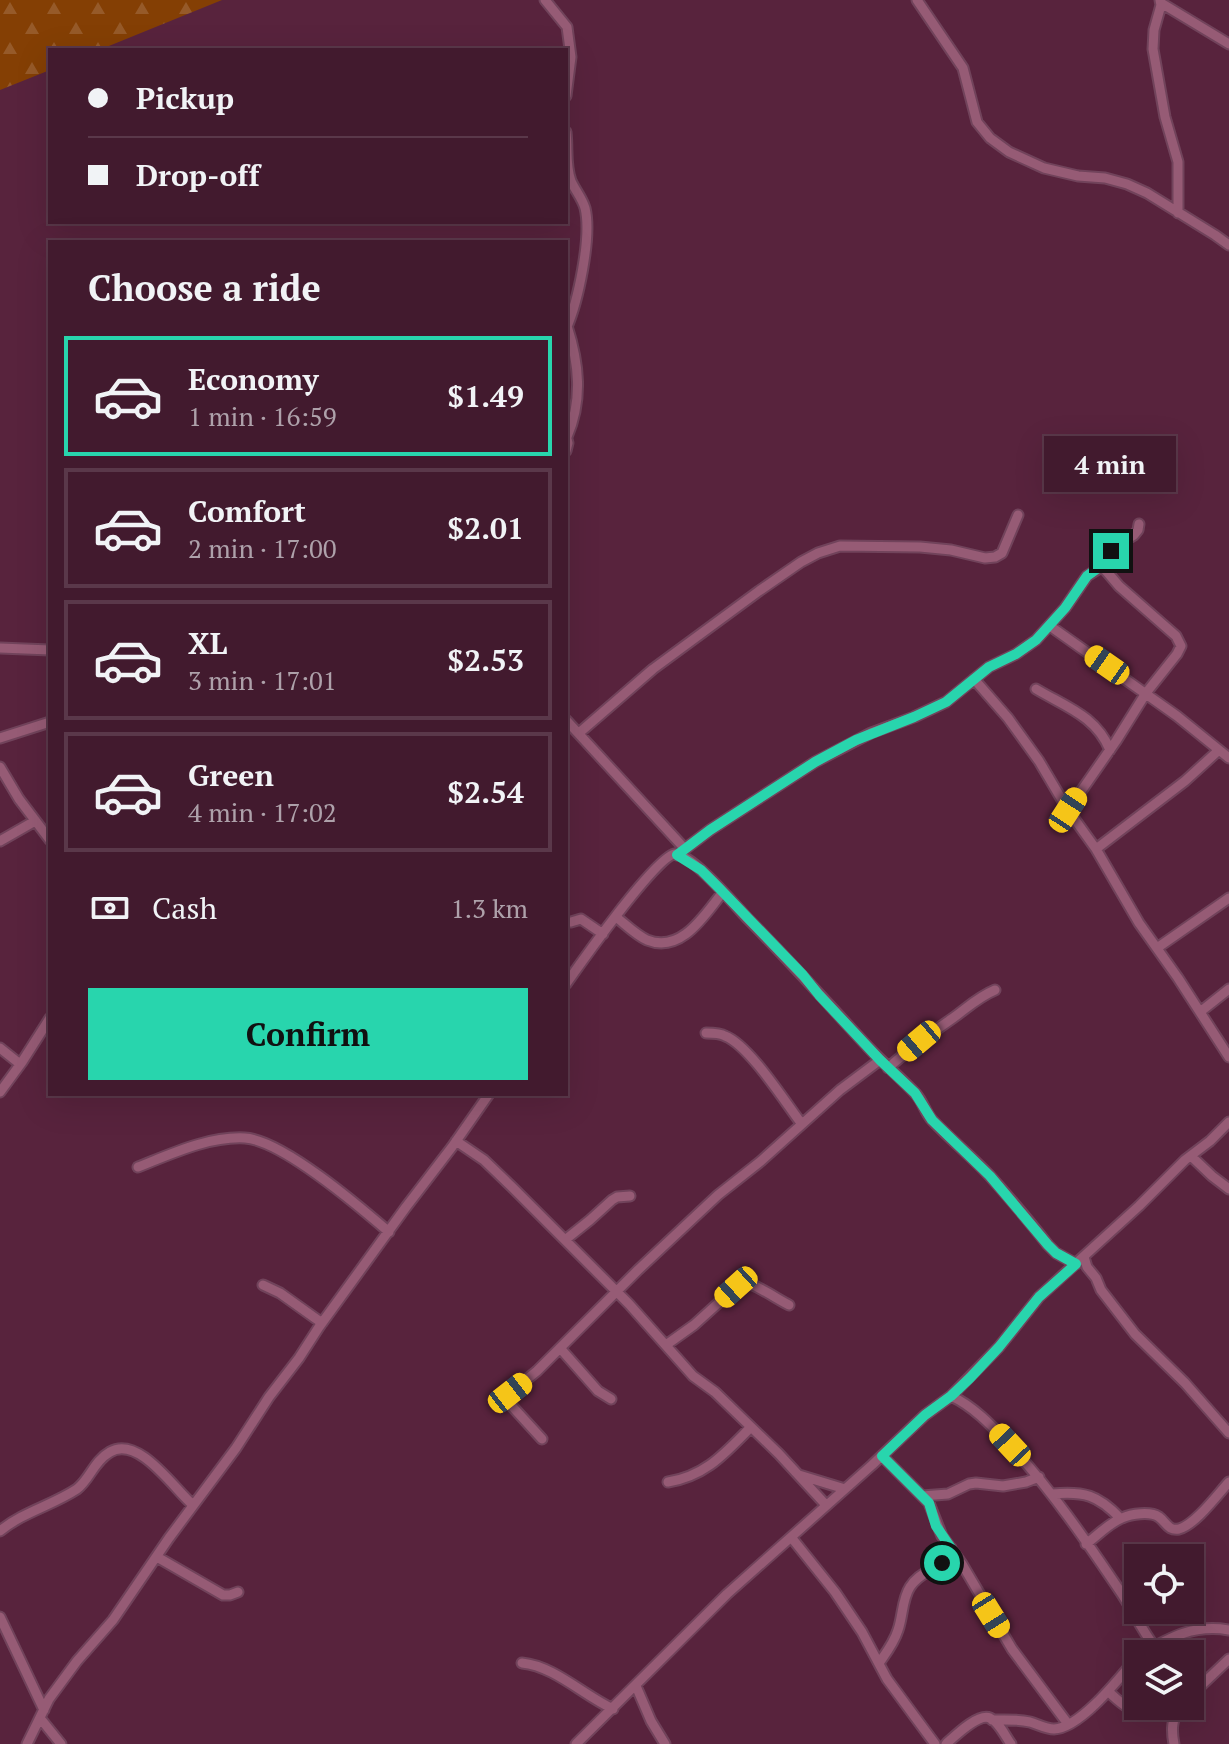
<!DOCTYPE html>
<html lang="en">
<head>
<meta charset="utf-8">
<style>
	:root { --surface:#421a2e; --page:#492336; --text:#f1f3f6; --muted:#aea1aa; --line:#5a384a; --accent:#28d5ad }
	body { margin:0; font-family:"PT Serif",serif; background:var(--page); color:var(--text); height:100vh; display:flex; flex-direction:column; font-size:30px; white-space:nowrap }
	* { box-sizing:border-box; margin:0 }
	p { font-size:26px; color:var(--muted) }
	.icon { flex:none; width:44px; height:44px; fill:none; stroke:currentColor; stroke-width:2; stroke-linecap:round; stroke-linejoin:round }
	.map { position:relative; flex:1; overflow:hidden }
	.panel { position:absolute; left:48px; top:240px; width:520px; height:856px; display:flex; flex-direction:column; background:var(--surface); border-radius:0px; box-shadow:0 8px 32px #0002,0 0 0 2px var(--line) }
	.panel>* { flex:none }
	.guide { position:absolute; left:48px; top:48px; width:520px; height:176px; border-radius:0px; box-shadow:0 8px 32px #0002,0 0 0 2px var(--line); display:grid; align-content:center; height:176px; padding:0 40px; background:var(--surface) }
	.fabs { position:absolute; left:1124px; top:1544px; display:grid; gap:16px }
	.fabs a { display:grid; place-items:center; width:80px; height:80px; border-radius:0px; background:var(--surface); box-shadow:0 8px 32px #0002,0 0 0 2px var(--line); font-size:40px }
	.end { position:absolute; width:36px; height:36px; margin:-18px; border:10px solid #28d5ad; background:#111; box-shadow:0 0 0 4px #111 }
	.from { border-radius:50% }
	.bubble { position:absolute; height:56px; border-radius:0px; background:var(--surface); box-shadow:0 8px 32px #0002,0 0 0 2px var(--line); font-size:26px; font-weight:600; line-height:56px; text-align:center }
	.car { position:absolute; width:24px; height:48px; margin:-24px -12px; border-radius:10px; box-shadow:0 0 6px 2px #0007; background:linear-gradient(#f5c518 24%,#345 0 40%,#f5c518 0 76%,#345 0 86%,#f5c518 0) }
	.guide b { display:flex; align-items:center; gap:28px; height:76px; font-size:30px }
	.guide b+b { border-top:2px solid var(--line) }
	.guide i { width:20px; height:20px; background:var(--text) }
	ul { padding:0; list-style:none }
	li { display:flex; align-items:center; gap:24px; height:120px; margin:0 16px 12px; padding:0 24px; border:4px solid var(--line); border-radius:0px }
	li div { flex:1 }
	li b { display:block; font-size:30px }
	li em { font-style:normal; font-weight:600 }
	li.on { border-color:var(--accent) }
	li>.icon { width:72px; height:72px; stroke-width:1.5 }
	h2 { padding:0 40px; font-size:36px; line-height:96px }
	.pay { display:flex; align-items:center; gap:20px; height:88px; padding:0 40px; font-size:30px }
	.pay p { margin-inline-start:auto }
	.cta { display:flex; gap:16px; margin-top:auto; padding:16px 40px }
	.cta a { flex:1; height:92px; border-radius:0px; background:var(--accent); color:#111; font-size:32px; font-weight:600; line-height:92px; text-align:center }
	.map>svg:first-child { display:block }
</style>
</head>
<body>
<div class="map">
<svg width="1229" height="1744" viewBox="0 0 1229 1744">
	<defs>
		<pattern id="forest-firs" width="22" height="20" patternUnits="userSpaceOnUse" patternTransform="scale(2)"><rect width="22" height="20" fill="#843f04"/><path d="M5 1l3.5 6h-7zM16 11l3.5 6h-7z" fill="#965a29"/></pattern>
	</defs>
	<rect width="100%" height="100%" fill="#58233d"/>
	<path fill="url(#forest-firs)" d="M0,0H222L99,50H50V70L0,90Z"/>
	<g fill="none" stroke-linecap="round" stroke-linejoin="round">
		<defs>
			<path id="street" d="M545,0L567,27L571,57L566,96
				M917,0L963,68L977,122L990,138L1009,152L1044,168L1078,176L1105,178L1127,184L1147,193L1215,235L1229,245
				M1160,0L1161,5L1154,30L1153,49L1165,117L1178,162V213
				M1161,3L1229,44
				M566,132C568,148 565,165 571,181C575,190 582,198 585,208C592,237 578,302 566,329
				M566,435L568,443L566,451
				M567,437C583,400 579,363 567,326
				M1050,626L1177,716L1229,758
				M0,648L50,650
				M974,679L1008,718L1039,761L1068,810L1096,849L1139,923L1178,978L1229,1057
				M1036,689C1066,707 1096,716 1110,750
				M566,720L685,849
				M579,733L653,669L759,591L801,562L818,553L840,546L920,547L951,550L985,558L995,557L1002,553L1018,515
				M0,738L50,722
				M0,767L19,799L50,840
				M1068,810L1116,741L1146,693L1177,654L1181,646L1176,636L1119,586L1102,566
				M0,841L35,821
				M1096,849L1185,781L1219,750
				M677,855L710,830L815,762L871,733L914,717L946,702L989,667L1016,654L1036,640L1065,608L1087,576L1103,566L1115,546L1134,535L1138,530L1139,524
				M616,917C625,924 636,935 647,940C682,954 705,914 723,892
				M571,922L581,919L603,934
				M1157,948L1229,898
				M566,984C580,964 657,855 675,854C692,854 735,905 747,918C789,960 828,1004 868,1047C883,1063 901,1078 916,1094C923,1102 925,1112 932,1120C950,1139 971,1156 989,1175C1009,1197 1029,1221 1048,1245L1056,1253L1076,1264
				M1200,1012L1229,989
				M706,1033C712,1033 720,1033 725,1036C749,1045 785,1102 801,1123
				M0,1048L20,1064
				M888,1068C909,1049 930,1034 953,1018C967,1008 978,997 995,990
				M0,1092L22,1062L50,1018
				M456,1141L484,1160L512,1187L629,1304L693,1376L715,1392L779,1454L826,1505
				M1191,1156L1212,1176L1229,1189
				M138,1167C171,1154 209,1136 245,1138C282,1140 360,1207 389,1232
				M565,1240L590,1220L612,1200L617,1197L630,1196
				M1084,1257L1087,1267L1096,1278L1101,1290L1135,1334L1185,1383L1229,1433
				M263,1285L280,1293L322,1323
				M666,1345L694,1325L736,1287C740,1285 743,1283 748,1283C754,1284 781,1301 789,1305
				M560,1348L598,1391L611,1399
				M951,1396C973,1406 991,1425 1007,1442C1051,1489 1087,1542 1122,1594C1133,1611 1142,1630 1154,1646
				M542,1439L510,1404L507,1398L510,1393L537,1371L638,1270L718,1195L761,1161L840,1090L880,1060
				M882,1456L929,1503L942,1536L962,1564L1012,1649L1068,1724
				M799,1475L845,1489
				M668,1482C706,1476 725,1453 751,1427
				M1052,1494C1084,1491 1098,1495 1120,1518
				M922,1496L948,1494L969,1484L976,1483L1003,1486L1026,1482L1039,1477
				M0,1531C23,1512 53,1505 77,1489C90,1479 94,1461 110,1452C139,1435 174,1489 193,1505
				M791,1537L835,1592L862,1632L887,1679L935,1744
				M1086,1544C1097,1536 1109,1523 1122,1518C1131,1514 1150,1511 1159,1517C1166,1522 1168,1531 1179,1529C1195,1525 1218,1494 1229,1482
				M157,1557L223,1595H230L238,1592
				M0,1617L44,1710
				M1141,1654C1171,1637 1194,1624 1229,1630
				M522,1663C554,1666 583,1695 613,1709
				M879,1663C886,1653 894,1643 898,1630C903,1616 902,1599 910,1587C921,1569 944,1569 951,1548
				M636,1686L651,1721L665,1744
				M1108,1691C1136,1719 1142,1714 1178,1708
				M1190,1696L1229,1659
				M40,1718L61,1744
				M992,1720C1004,1720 1017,1719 1030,1722C1037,1724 1046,1729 1054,1729C1081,1728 1121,1676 1138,1656
				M27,1744L49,1699L77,1661L113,1620L169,1538L236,1448L269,1397L299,1358L319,1327L406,1207L452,1147L489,1094
				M576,1744L727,1594L872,1465L925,1415L951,1396L999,1347L1039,1297L1139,1206L1185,1160L1210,1141L1229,1122
				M946,1744C955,1736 978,1713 990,1718C999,1722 1005,1736 1011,1744
				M1174,1744C1171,1729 1172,1719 1180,1706"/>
		</defs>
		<use href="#street" stroke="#71435b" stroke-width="13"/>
		<use href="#street" stroke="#965b75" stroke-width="9"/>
	</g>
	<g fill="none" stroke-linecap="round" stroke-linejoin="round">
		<path stroke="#28d5ad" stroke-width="10" d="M942,1563L948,1557L951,1548L936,1526L929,1503L882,1456L925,1415L951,1396L970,1378L999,1347L1039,1297L1076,1264L1056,1253L1048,1245L990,1176L932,1120L915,1093L880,1060L819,995L803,975L719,888L701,870L677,855L710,830L815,762L856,740L914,717L946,702L989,667L1016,654L1036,640L1065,608L1087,576L1106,562L1111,551"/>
	</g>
</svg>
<div class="fabs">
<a><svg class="icon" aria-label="locate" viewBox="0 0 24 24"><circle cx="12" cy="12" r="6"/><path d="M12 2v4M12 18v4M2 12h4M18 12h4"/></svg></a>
<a><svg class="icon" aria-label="layers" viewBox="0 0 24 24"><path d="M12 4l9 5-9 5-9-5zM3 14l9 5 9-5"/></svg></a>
</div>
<i class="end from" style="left:942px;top:1563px"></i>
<i class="end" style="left:1111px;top:551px"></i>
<div class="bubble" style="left:1044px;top:436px;width:132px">4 min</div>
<i class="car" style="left:1107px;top:665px;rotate:305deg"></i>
<i class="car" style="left:1068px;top:810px;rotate:33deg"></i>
<i class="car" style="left:919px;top:1041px;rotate:230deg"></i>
<i class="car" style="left:736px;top:1287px;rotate:228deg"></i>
<i class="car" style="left:510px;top:1393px;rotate:52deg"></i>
<i class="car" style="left:1010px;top:1445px;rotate:317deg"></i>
<i class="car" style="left:991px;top:1615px;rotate:148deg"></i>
<div class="guide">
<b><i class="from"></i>Pickup</b>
<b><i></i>Drop-off</b>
</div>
<section class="panel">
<h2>Choose a ride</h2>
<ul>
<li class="on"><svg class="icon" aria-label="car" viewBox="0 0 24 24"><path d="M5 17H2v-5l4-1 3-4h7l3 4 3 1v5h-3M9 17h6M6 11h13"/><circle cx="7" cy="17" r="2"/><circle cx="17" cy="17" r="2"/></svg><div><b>Economy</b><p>1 min · 16:59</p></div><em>$1.49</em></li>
<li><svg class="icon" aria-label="car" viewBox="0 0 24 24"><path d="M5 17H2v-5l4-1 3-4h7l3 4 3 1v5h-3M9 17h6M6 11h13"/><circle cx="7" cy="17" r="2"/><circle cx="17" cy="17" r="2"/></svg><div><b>Comfort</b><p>2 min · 17:00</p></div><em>$2.01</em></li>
<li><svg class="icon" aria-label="car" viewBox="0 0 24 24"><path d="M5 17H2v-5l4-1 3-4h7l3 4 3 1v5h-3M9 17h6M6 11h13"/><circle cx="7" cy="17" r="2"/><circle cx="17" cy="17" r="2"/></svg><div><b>XL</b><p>3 min · 17:01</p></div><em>$2.53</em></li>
<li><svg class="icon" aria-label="car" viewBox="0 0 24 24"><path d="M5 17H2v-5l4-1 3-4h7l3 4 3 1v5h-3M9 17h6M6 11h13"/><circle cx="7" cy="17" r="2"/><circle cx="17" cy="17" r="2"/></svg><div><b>Green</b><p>4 min · 17:02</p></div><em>$2.54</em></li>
</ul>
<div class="pay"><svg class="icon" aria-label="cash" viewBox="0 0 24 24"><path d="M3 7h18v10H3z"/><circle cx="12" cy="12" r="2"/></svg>Cash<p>1.3 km</p></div>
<div class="cta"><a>Confirm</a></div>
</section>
</div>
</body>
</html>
